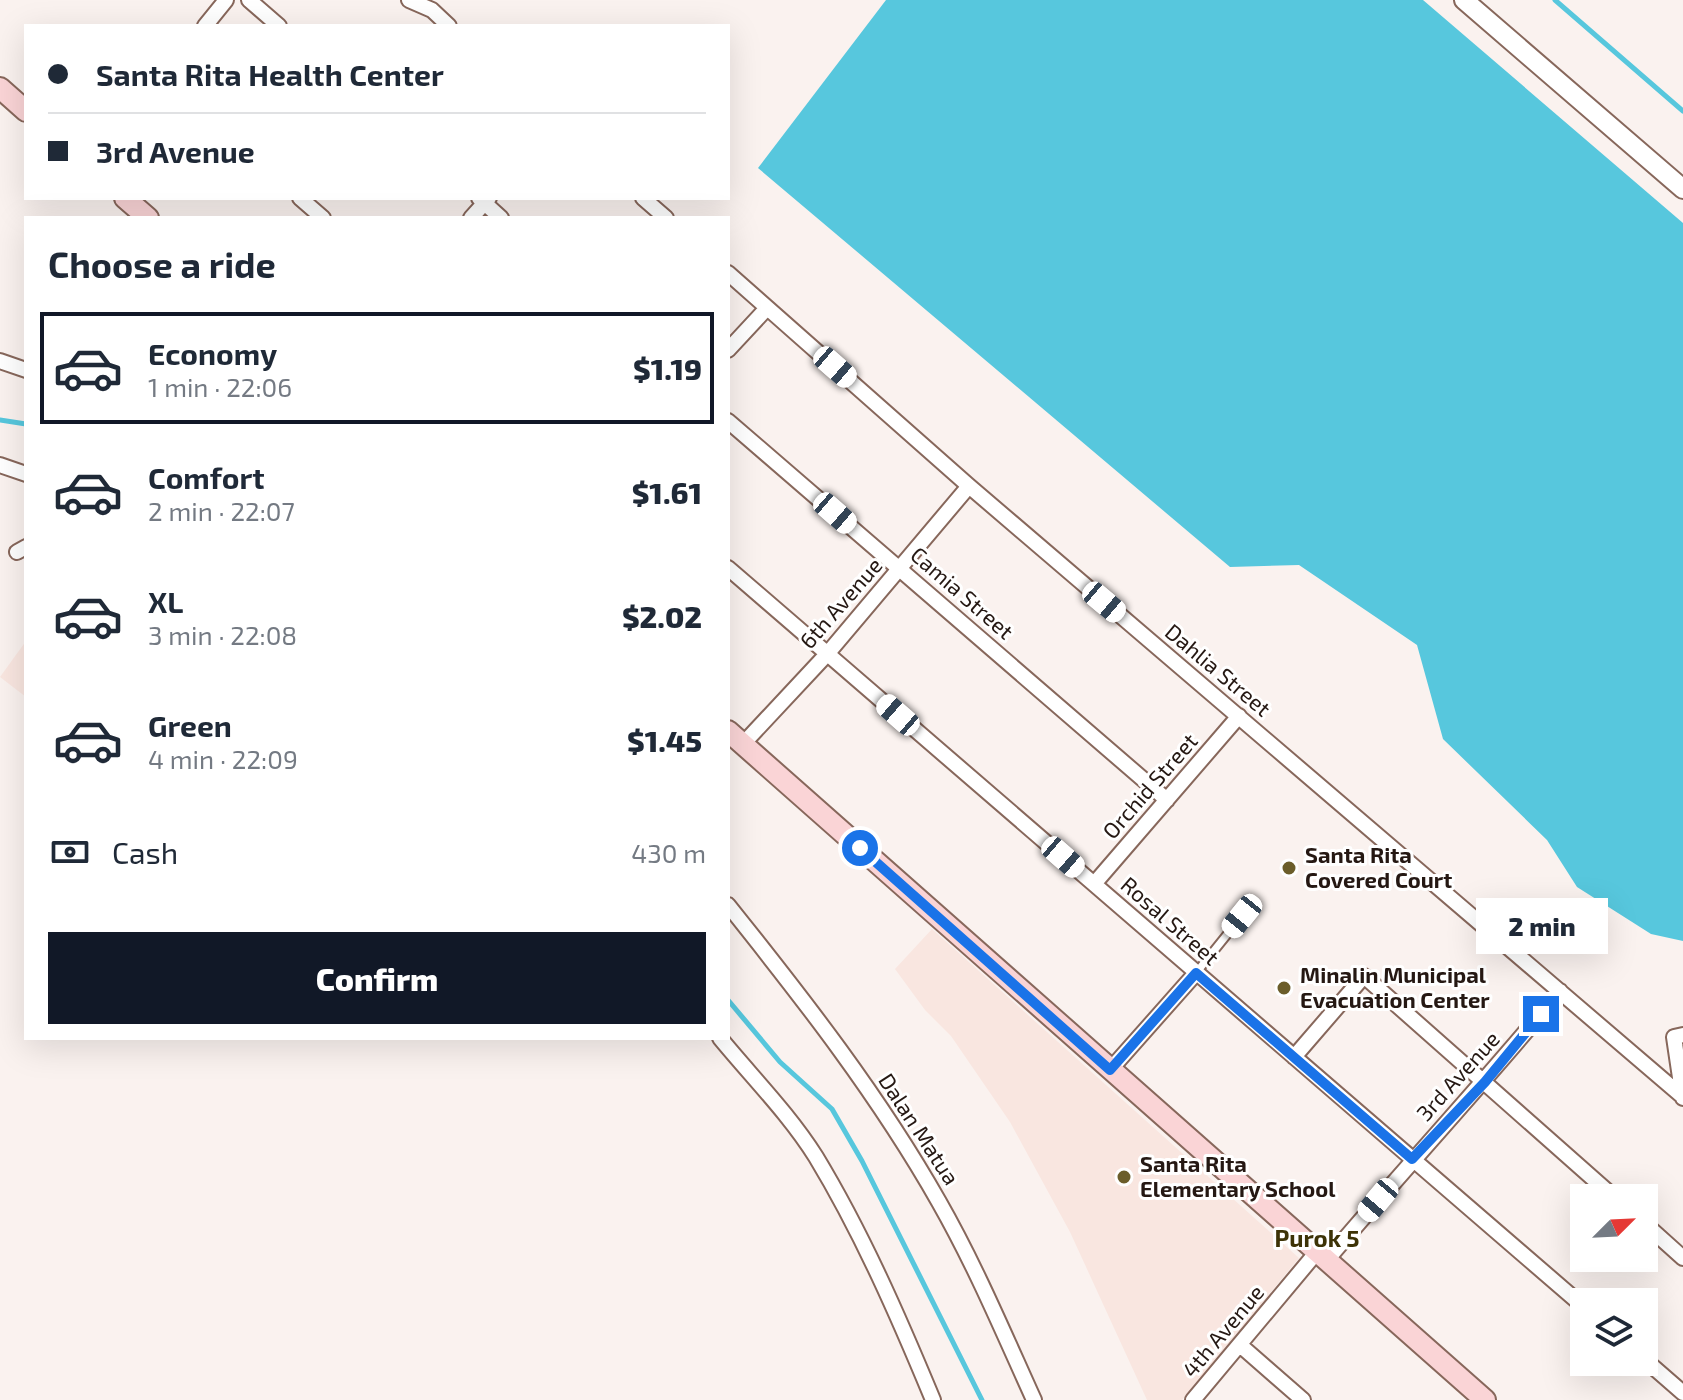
<!DOCTYPE html>
<html lang="en">
<head>
<meta charset="utf-8">
<style>
	:root { --surface:#fff; --page:#f6f6f7; --text:#1f2937; --muted:#747a83; --line:#e0e1e3; --accent:#111827 }
	body { margin:0; font-family:"Exo 2",sans-serif; background:var(--page); color:var(--text); height:100vh; display:flex; flex-direction:column; font-size:30px; white-space:nowrap }
	* { box-sizing:border-box; margin:0 }
	p { font-size:26px; color:var(--muted) }
	.icon { flex:none; width:44px; height:44px; fill:none; stroke:currentColor; stroke-width:2; stroke-linecap:round; stroke-linejoin:round }
	.map { position:relative; flex:1; overflow:hidden }
	.panel { position:absolute; left:24px; top:216px; width:706px; height:824px; display:flex; flex-direction:column; background:var(--surface); border-radius:0px; box-shadow:0 8px 32px #0002 }
	.panel>* { flex:none }
	.hud { position:absolute; left:24px; top:24px; width:706px; height:176px; border-radius:0px; box-shadow:0 8px 32px #0002; display:grid; align-content:center; height:176px; padding:0 24px; background:var(--surface) }
	.needle { width:52px; rotate:66deg }
	.fabs { position:absolute; left:1570px; top:1184px; display:grid; gap:16px }
	.fabs a { display:grid; place-items:center; width:88px; height:88px; border-radius:0px; background:var(--surface); box-shadow:0 8px 32px #0002; font-size:40px }
	.end { position:absolute; width:36px; height:36px; margin:-18px; border:10px solid #1a73e8; background:#fff; box-shadow:0 0 0 4px #fff }
	.from { border-radius:50% }
	.bubble { position:absolute; height:56px; border-radius:0px; background:var(--surface); box-shadow:0 8px 32px #0002; font-size:26px; font-weight:800; line-height:56px; text-align:center }
	.car { position:absolute; width:24px; height:48px; margin:-24px -12px; border-radius:10px; box-shadow:0 0 6px 2px #0007; background:linear-gradient(#fff 24%,#345 0 40%,#fff 0 76%,#345 0 86%,#fff 0) }
	.hud b { display:flex; align-items:center; gap:28px; height:76px; font-size:30px }
	.hud b+b { border-top:2px solid var(--line) }
	.hud i { width:20px; height:20px; background:var(--text) }
	ul { padding:0; list-style:none }
	li { display:flex; align-items:center; gap:24px; height:112px; margin:0 16px 12px; padding:0 8px; border:4px solid transparent; border-radius:0px }
	li div { flex:1 }
	li b { display:block; font-size:30px }
	li em { font-style:normal; font-weight:800 }
	li.active { border-color:var(--accent) }
	li>.icon { width:72px; height:72px; stroke-width:1.5 }
	h2 { padding:0 24px; font-size:36px; line-height:96px }
	.pay { display:flex; align-items:center; gap:20px; height:88px; padding:0 24px; font-size:30px }
	.pay p { margin-inline-start:auto }
	.cta { display:flex; gap:16px; margin-top:auto; padding:16px 24px }
	.cta a { flex:1; height:92px; border-radius:0px; background:var(--accent); color:#fff; font-size:32px; font-weight:800; line-height:92px; text-align:center }
	.map>svg:first-child { display:block }
</style>
</head>
<body>
<div class="map">
<svg width="1683" height="1400" viewBox="0 0 1683 1400">
	<rect width="100%" height="100%" fill="#faf2ef"/>
	<path fill="#f9e6e0" d="M26,641V697L0,677Z
		M932,929L1299,1258L1182,1400H1147L1070,1232L1010,1122L951,1036L925,1010L895,969Z"/>
	<path fill="#57c7dd" d="M886,0H1423L1683,223V941L1651,934L1577,887L1547,840L1443,739L1417,645L1299,565L1230,567L758,168Z"/>
	<g fill="none" stroke-linecap="round" stroke-linejoin="round">
		<path stroke="#57c7dd" stroke-width="5" d="M1555,0L1683,111
			M0,420L26,424
			M728,1000L780,1062L832,1109L862,1161L982,1400"/>
		<defs>
			<path id="service" d="M1196,973L1242,916"/>
			<path id="minor" d="M249,0L279,26
				M409,0L432,10L449,26
				M205,26L226,0
				M300,198L323,218
				M479,198L501,218
				M643,198L666,218
				M471,218L489,198
				M728,273L969,486L1682,1096
				M728,350L767,308
				M0,361L26,370
				M728,421L1167,800
				M0,465L26,474
				M17,552L26,547
				M728,568L1584,1307
				M743,744L828,653L969,486
				M1094,884L1239,716
				M728,905C804,1000 879,1096 939,1202C975,1265 1004,1334 1034,1400
				M720,1038C752,1077 789,1114 816,1157C862,1233 899,1318 933,1400
				M1294,1057L1364,976L1615,1198
				M1110,1070L1196,973
				M1683,1098L1674,1037L1683,1035
				M1644,1223L1683,1258
				M1326,1261C1403,1170 1484,1083 1560,991
				M1240,1345L1303,1400
				M1644,1359L1683,1393
				M1193,1400L1316,1253"/>
			<path id="tertiary" d="M1464,0L1683,189"/>
			<path id="secondary" d="M0,88L26,111
				M125,198L148,218
				M728,731L1485,1400"/>
		</defs>
		<use href="#service" stroke="#87675b" stroke-width="11"/>
		<use href="#minor" stroke="#87675b" stroke-width="18"/>
		<use href="#tertiary" stroke="#87675b" stroke-width="22"/>
		<use href="#secondary" stroke="#87675b" stroke-width="24"/>
		<use href="#service" stroke="#fff" stroke-width="7"/>
		<use href="#minor" stroke="#fff" stroke-width="14"/>
		<use href="#tertiary" stroke="#fff" stroke-width="18"/>
		<use href="#secondary" stroke="#fad4d6" stroke-width="20"/>
	</g>
	<g fill="none" stroke-linecap="round" stroke-linejoin="round">
		<path stroke="#1a73e8" stroke-width="10" d="M860,848L1110,1070L1196,973L1412,1159L1485,1082L1541,1014"/>
	</g>
	<g fill="#6b5d2a" stroke="#fff" stroke-width="3">
		<circle cx="1289" cy="868" r="8"/>
		<circle cx="1284" cy="988" r="8"/>
		<circle cx="1124" cy="1177" r="8"/>
	</g>
	<g text-anchor="middle" stroke-width="6" stroke-linejoin="round" paint-order="stroke">
		<g font-size="22" fill="#251813" stroke="#fff">
			<text transform="translate(962 593) rotate(41)" y="8">Camia Street</text>
			<text transform="translate(841 603) rotate(-49)" y="8">6th Avenue</text>
			<text transform="translate(1218 670) rotate(40)" y="8">Dahlia Street</text>
			<text transform="translate(1150 786) rotate(-49)" y="8">Orchid Street</text>
			<text transform="translate(1170 921) rotate(41)" y="8">Rosal Street</text>
			<text transform="translate(1458 1076) rotate(-48)" y="8">3rd Avenue</text>
			<text transform="translate(919 1129) rotate(57)" y="8">Dalan Matua</text>
			<text transform="translate(1223 1331) rotate(-50)" y="8">4th Avenue</text>
		</g>
		<g font-size="22" font-weight="bold" fill="#251813" stroke="#fff" text-anchor="start">
			<text x="1305" y="863">Santa Rita<tspan x="1305" dy="25">Covered Court</tspan></text>
			<text x="1300" y="983">Minalin Municipal<tspan x="1300" dy="25">Evacuation Center</tspan></text>
			<text x="1140" y="1172">Santa Rita<tspan x="1140" dy="25">Elementary School</tspan></text>
		</g>
		<g font-size="24" font-weight="bold" fill="#3d3307" stroke="#fff">
			<text x="1317" y="1247">Purok 5</text>
		</g>
	</g>
</svg>
<div class="fabs">
<a><svg class="needle" viewBox="-14 -14 28 28"><path d="M0-13l5 13h-10z" fill="#e53935"/><path d="M0 13l5-13h-10z" fill="#747a83"/></svg></a>
<a><svg class="icon" aria-label="layers" viewBox="0 0 24 24"><path d="M12 4l9 5-9 5-9-5zM3 14l9 5 9-5"/></svg></a>
</div>
<i class="end from" style="left:860px;top:848px"></i>
<i class="end" style="left:1541px;top:1014px"></i>
<div class="bubble" style="left:1476px;top:898px;width:132px">2 min</div>
<i class="car" style="left:835px;top:367px;rotate:131deg"></i>
<i class="car" style="left:835px;top:513px;rotate:131deg"></i>
<i class="car" style="left:1104px;top:602px;rotate:130deg"></i>
<i class="car" style="left:898px;top:715px;rotate:311deg"></i>
<i class="car" style="left:1063px;top:857px;rotate:131deg"></i>
<i class="car" style="left:1242px;top:916px;rotate:219deg"></i>
<i class="car" style="left:1378px;top:1200px;rotate:220deg"></i>
<div class="hud">
<b><i class="from"></i>Santa Rita Health Center</b>
<b><i></i>3rd Avenue</b>
</div>
<section class="panel">
<h2>Choose a ride</h2>
<ul>
<li class="active"><svg class="icon" aria-label="car" viewBox="0 0 24 24"><path d="M5 17H2v-5l4-1 3-4h7l3 4 3 1v5h-3M9 17h6M6 11h13"/><circle cx="7" cy="17" r="2"/><circle cx="17" cy="17" r="2"/></svg><div><b>Economy</b><p>1 min · 22:06</p></div><em>$1.19</em></li>
<li><svg class="icon" aria-label="car" viewBox="0 0 24 24"><path d="M5 17H2v-5l4-1 3-4h7l3 4 3 1v5h-3M9 17h6M6 11h13"/><circle cx="7" cy="17" r="2"/><circle cx="17" cy="17" r="2"/></svg><div><b>Comfort</b><p>2 min · 22:07</p></div><em>$1.61</em></li>
<li><svg class="icon" aria-label="car" viewBox="0 0 24 24"><path d="M5 17H2v-5l4-1 3-4h7l3 4 3 1v5h-3M9 17h6M6 11h13"/><circle cx="7" cy="17" r="2"/><circle cx="17" cy="17" r="2"/></svg><div><b>XL</b><p>3 min · 22:08</p></div><em>$2.02</em></li>
<li><svg class="icon" aria-label="car" viewBox="0 0 24 24"><path d="M5 17H2v-5l4-1 3-4h7l3 4 3 1v5h-3M9 17h6M6 11h13"/><circle cx="7" cy="17" r="2"/><circle cx="17" cy="17" r="2"/></svg><div><b>Green</b><p>4 min · 22:09</p></div><em>$1.45</em></li>
</ul>
<div class="pay"><svg class="icon" aria-label="cash" viewBox="0 0 24 24"><path d="M3 7h18v10H3z"/><circle cx="12" cy="12" r="2"/></svg>Cash<p>430 m</p></div>
<div class="cta"><a>Confirm</a></div>
</section>
</div>
</body>
</html>
